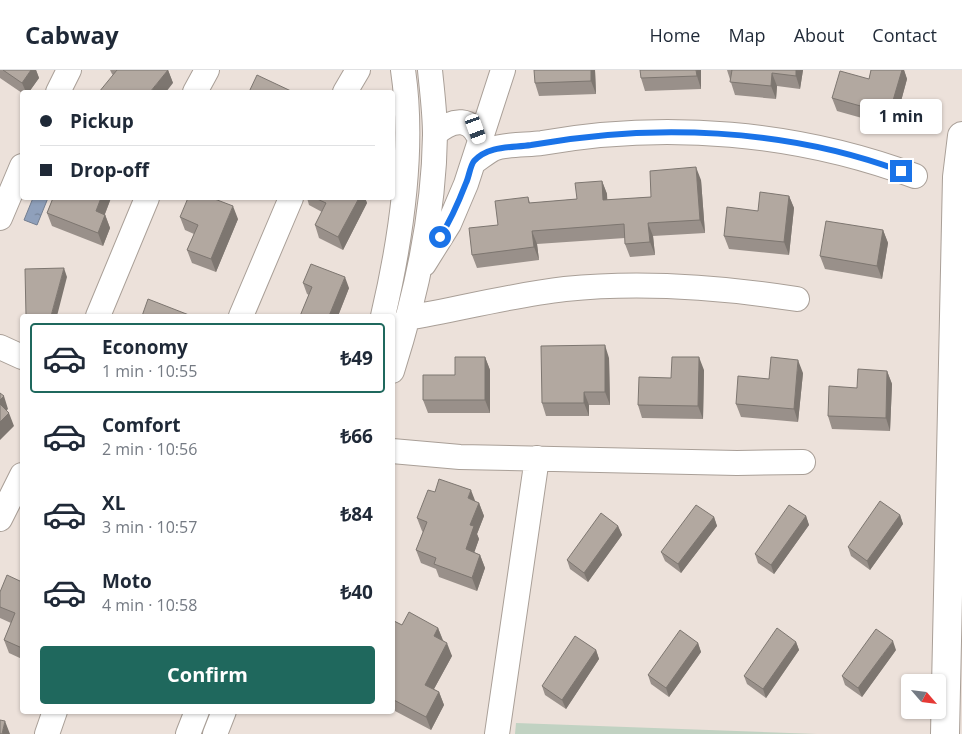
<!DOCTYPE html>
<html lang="en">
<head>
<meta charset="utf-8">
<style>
	:root { --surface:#fff; --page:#f2f2f3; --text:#1f2937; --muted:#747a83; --line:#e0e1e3; --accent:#1f685d }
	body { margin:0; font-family:"Open Sans",sans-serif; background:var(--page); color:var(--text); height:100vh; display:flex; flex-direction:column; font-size:19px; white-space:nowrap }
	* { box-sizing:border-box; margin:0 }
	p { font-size:16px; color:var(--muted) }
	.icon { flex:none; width:28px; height:28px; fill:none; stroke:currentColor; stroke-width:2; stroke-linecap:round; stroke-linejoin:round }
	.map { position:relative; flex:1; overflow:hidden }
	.side { position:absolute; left:20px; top:244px; width:375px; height:400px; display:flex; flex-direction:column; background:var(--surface); border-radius:5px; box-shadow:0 1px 4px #0004 }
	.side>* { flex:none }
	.hud { position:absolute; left:20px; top:20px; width:375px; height:110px; border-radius:5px; box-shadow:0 1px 4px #0004; display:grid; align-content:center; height:110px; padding:0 20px; background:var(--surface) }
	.needle { width:32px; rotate:118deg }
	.buttons { position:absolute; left:901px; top:604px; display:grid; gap:10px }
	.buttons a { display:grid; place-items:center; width:45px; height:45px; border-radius:5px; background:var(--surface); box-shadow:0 1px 4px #0004; font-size:25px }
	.end { position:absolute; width:22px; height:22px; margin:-11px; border:6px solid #1a73e8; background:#fff; box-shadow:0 0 0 2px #fff }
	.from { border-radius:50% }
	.bubble { position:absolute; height:35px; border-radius:5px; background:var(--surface); box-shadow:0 1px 4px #0004; font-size:16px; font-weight:700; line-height:35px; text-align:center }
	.car { position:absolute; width:15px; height:30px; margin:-15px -8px; border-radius:6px; box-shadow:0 0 4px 1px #0007; background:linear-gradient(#fff 24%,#345 0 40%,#fff 0 76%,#345 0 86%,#fff 0) }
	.hud b { display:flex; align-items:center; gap:18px; height:48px; font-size:19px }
	.hud b+b { border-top:1px solid var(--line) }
	.hud i { width:12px; height:12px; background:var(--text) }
	ul { padding:9px 0 0; list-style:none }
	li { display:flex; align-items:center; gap:15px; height:70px; margin:0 10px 8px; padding:0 10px; border:2px solid transparent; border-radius:5px }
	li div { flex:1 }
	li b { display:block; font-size:19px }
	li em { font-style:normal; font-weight:700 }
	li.on { border-color:var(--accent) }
	li>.icon { width:45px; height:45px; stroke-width:1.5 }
	.cta { display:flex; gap:10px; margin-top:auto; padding:10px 20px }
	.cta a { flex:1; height:58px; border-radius:5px; background:var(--accent); color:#fff; font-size:20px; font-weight:700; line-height:58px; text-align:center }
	header { display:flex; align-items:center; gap:30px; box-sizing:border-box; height:70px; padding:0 25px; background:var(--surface); border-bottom:1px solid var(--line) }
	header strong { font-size:24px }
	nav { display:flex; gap:28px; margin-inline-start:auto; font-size:18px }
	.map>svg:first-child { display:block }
</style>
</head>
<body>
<header>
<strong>Cabway</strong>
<nav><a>Home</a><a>Map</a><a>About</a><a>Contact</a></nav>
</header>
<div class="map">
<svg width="962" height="664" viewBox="0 0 962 664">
	<defs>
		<pattern id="water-ripples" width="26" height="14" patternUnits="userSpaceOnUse" patternTransform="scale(1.25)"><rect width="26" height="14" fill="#8fa0bb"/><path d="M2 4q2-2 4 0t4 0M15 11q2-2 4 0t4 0" fill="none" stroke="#758398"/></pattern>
	</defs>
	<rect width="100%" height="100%" fill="#ece1da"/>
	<path fill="#c1d2c2" d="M516,653L817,664H515Z"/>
	<path fill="url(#water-ripples)" stroke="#737e90" d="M33,128H48L37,155L24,150Z"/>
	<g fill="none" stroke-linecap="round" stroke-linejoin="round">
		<defs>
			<path id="minor" d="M58,22L69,0
				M195,22L207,0
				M345,22L358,0
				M435,64C453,48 472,46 481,72
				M474,92C480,88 487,82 493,79C504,74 529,75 542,73C666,51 797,62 915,106
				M0,148L22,96
				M424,194L449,154L466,114L503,0
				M98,246L147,128
				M241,246L291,128
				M383,246C401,169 415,80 403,0
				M407,248C460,239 512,225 565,219C643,211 720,217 797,229
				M0,277L22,287
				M392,301C416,226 434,144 435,65C435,43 432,21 430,0
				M392,381L460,387L737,393L803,392
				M0,449L22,405
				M47,664L55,641
				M188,664L197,641
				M215,664L224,641
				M497,664L537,388"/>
			<path id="major" d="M945,664L957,107L962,66"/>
		</defs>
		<use href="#minor" stroke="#a99f97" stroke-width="26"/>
		<use href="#major" stroke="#a99f97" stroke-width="30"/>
		<use href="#minor" stroke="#fff" stroke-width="24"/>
		<use href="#major" stroke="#fff" stroke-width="28"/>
	</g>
	<path fill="#99908a" d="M0,0H36L39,8L29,22L22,23L0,8Z
		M110,0H168L173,13L113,5L112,4Z
		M595,0L596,24L539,26L535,13Z
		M701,0V19L645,21L641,8Z
		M727,0H803L800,19L777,16L776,29L735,25Z
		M871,0H904L907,9L894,57L837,41L832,28L869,9Z
		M701,110L705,163L653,166L655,185L630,187L625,174V168L537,174L539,190L477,198L472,185L498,155L528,127L530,133L577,129L602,111L607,124V130L651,127Z
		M789,126L794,138L789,185L729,179L724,166L758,141Z
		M53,128H111L105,144L110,158L103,176L52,156L47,143Z
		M307,128H365L367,133L343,180L319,168L315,155L322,142L309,135Z
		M180,147L238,149L216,202L192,193L187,180L194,164L185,160Z
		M883,160L888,173L882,209L825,199L820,186Z
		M303,213L349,218L338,246H300L309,225L307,224Z
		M485,287L490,300V343H428L423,330L455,305Z
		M609,288L610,335H589V346H546L542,333Z
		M704,300L703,349L642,348L638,335L671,308Z
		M887,301L892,314L890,361L832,359L828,346L857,318Z
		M803,303L798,352L741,347L736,334L769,309Z
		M435,422L479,433L484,446L477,464L479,469L474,482L480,485L485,498L477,521L439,507L436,499L421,493L416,480L423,462L422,461L417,448Z
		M900,445L903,454L870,500L851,486L848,477Z
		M806,446L809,455L774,504L758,493L755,484Z
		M714,447L717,456L681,503L665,491L661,482Z
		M618,456L622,465L588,512L570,499L567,490Z
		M22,512V589L9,583L4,570L11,553L0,548V522Z
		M392,550L402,555L438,558L443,570L452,586L434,619L439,622L444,635L431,660L395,641L392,635Z
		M796,572L799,580L766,628L747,614L744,606Z
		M698,573L701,582L669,627L651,614L648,605Z
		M596,580L599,589L566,639L545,625L542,616Z
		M896,580L862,627L845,615L842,606Z"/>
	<path fill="#7d7670" d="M31,0H36L39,8L29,22H26L22,13Z
		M168,0L173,13L166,22H150Z
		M591,0H595L596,24L591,11Z
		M696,0H701V19L697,6Z
		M796,0H803L800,19L796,6Z
		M902,0H904L907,9L894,57L889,44Z
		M772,3L777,16L776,29L771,16Z
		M696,97L701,110L705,163L700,150Z
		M602,111L607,124L608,143L603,130Z
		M789,126L794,138L789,185L784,172Z
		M101,128H111L101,154L96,141Z
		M359,128H365L367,133L343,180L338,167Z
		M233,136L238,149L216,202L211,189Z
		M105,145L110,158L103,176L98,163Z
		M648,153L653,166L655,185L650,172Z
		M883,160L888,173L882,209L877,196Z
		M532,161L537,174L539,190L534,177Z
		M64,198L67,207L57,246H51Z
		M345,207L349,218L338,246H329Z
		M605,275L609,288L610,335L605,322Z
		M485,287L490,300V343L485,330Z
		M699,287L704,300L703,349L698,336Z
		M798,290L803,303L798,352L794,339Z
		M887,301L892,314L890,361L886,348Z
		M584,322L589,335V346L584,333Z
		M4,326L8,339L2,345L0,338V330Z
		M9,343L14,356L0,370V352Z
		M471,420L476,433L468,428Z
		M479,433L484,446L477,464L479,469L471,492L466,479L470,455Z
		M900,445L903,454L870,500L867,491Z
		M806,446L809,455L774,504L771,495Z
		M714,447L717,456L681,503L678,494Z
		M618,456L622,465L588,512L584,503Z
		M480,485L485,498L477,521L472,508Z
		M438,558L443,571L434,566Z
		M893,571L896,580L862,627L858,618Z
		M796,572L799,580L766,628L763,619Z
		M447,573L452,586L429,628L425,615Z
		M698,573L701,582L669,627L666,618Z
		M596,580L599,589L566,639L562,630Z
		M439,622L444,635L431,660L426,647Z
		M5,651L10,664H2Z"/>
	<path fill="#b2a8a0" stroke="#7d7670" d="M3,0H31L22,13Z
		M117,0H168L150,22H99Z
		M534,0H591V11L535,13Z
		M640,0H696L697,6L641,8Z
		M731,0H796V6L772,3L771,16L730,12L732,0Z
		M871,0H902L889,44L832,28L840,1L869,9Z
		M257,5L291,21L290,22H249Z
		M696,97L700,150L648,153L650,172L625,174L624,154L532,161L534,177L472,185L469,158L498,155L495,131L528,127L529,133L577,129L575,113L602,111L603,130L651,127L650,101Z
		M760,122L789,126L784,172L724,166L727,137L758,141Z
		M53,128H101L96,141L105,145L98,163L47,143Z
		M188,128H212L233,136L211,189L187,180L198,155L180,147Z
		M315,128H359L338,167L315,155L326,133Z
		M826,151L883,160L877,196L820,186Z
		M311,194L345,207L329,246H300L312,217L303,213Z
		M64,198L51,246H26L25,199Z
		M148,229L189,245L188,246H142Z
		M605,275V322H584V333H542L541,276Z
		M455,287H485V330H423V305H455Z
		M672,287H699L698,336L638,335L639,307L671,308Z
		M771,287L798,290L794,339L736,334L738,306L769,309Z
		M858,299L887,301L886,348L828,346L829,316L857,318Z
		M0,323L4,326L0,330Z
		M0,334L9,343L0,352Z
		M439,409L471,420L468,428L479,433L470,455L474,456L466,479L480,485L472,508L434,494L436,488L416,480L427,452L417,448L428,420L435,422Z
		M880,431L900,445L867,491L848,477Z
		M696,435L714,447L678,494L661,482Z
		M789,435L806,446L771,495L755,484Z
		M601,443L618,456L584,503L567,490Z
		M7,505L22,512V578L4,570L15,543L0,537V522Z
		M409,542L438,558L434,566L447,573L425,615L439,622L426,647L392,629V550L402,555Z
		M777,558L796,572L763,619L744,606Z
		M876,559L893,571L858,618L842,606Z
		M680,560L698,573L666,618L648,605Z
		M575,566L596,580L562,630L542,616Z
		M0,650L5,651L2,664H0Z"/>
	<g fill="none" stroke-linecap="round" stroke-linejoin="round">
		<path stroke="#1a73e8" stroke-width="6" d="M440,167C451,150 459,131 466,113C469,107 470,96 474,91C489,75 512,78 531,75C652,53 785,58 901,101"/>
	</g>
</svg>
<div class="buttons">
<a><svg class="needle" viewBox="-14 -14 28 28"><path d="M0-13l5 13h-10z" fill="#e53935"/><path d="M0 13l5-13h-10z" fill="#747a83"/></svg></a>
</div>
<i class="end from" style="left:440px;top:167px"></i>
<i class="end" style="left:901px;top:101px"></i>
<div class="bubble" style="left:860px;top:29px;width:82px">1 min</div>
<i class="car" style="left:476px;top:59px;rotate:160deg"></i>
<div class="hud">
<b><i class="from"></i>Pickup</b>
<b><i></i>Drop-off</b>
</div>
<section class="side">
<ul>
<li class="on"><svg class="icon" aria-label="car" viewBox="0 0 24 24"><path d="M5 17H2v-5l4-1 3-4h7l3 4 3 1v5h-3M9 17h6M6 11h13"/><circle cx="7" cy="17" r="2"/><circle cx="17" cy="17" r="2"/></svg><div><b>Economy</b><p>1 min · 10:55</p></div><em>₺49</em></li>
<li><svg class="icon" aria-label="car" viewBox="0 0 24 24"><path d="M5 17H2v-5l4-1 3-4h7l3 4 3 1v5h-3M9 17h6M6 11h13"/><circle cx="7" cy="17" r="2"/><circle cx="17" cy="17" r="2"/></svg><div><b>Comfort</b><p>2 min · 10:56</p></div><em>₺66</em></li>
<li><svg class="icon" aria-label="car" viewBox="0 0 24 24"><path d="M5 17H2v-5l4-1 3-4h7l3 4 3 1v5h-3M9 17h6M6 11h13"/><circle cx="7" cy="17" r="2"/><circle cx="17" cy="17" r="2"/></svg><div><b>XL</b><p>3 min · 10:57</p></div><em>₺84</em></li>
<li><svg class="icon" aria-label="car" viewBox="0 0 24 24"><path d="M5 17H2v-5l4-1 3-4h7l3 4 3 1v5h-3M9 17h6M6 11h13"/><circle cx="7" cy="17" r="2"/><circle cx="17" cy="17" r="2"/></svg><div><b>Moto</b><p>4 min · 10:58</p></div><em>₺40</em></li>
</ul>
<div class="cta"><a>Confirm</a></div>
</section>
</div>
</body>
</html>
